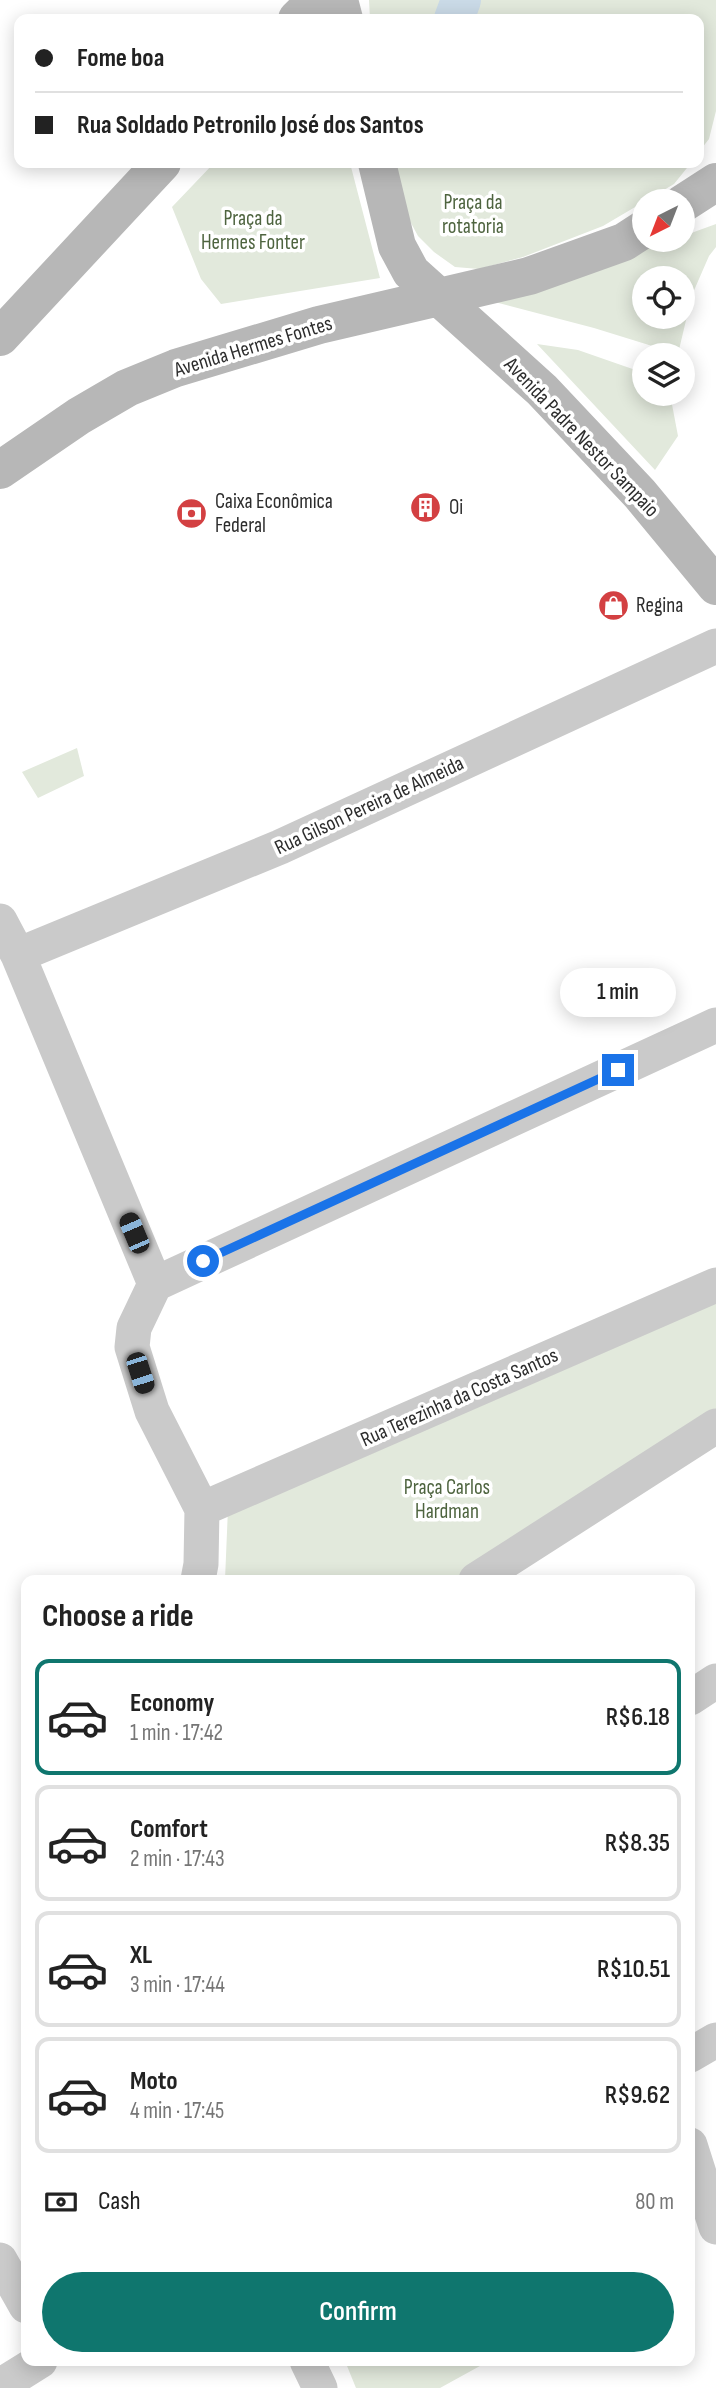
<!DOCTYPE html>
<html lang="en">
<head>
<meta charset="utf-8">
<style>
	:root { --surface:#fff; --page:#f6f6f6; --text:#222; --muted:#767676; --line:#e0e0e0; --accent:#0f766e }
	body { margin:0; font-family:"Sofia Sans Condensed",sans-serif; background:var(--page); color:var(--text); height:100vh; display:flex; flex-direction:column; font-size:26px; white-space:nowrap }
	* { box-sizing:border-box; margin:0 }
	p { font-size:23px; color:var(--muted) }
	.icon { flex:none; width:38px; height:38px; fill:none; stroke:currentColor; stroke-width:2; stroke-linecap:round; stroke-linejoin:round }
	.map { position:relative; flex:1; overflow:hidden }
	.sheet { position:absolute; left:21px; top:1575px; width:674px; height:791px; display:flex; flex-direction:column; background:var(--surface); border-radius:14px; box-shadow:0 4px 18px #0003 }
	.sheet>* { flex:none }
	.hud { position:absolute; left:14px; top:14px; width:690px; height:154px; border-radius:14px; box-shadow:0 4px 18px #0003; display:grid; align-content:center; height:154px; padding:0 21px; background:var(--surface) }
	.needle { width:46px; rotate:222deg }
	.tools { position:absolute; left:632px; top:189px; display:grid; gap:14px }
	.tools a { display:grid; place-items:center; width:63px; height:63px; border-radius:50%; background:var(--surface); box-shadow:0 4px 18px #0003; font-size:35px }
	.end { position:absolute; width:32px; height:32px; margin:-16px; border:9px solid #1a73e8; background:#fff; box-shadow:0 0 0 4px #fff }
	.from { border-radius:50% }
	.bubble { position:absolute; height:49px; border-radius:24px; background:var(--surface); box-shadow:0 4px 18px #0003; font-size:23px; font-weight:600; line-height:49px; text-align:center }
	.car { position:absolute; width:21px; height:42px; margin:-21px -10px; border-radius:9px; box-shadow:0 0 5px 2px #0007; background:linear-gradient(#222 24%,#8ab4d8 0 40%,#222 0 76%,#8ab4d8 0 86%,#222 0) }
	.hud b { display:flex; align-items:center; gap:24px; height:66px; font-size:26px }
	.hud b+b { border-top:2px solid var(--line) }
	.hud i { width:18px; height:18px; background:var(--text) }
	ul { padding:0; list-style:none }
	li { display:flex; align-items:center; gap:21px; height:116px; margin:0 14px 10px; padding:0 7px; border:4px solid var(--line); border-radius:14px }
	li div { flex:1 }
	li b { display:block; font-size:26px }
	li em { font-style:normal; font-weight:600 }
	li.selected { border-color:var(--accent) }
	li>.icon { width:63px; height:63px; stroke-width:1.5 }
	h2 { padding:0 21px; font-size:32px; line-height:84px }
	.pay { display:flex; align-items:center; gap:18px; height:77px; padding:0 21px; font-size:26px }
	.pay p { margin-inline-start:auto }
	.action { display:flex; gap:14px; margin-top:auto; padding:14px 21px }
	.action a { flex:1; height:80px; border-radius:42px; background:var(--accent); color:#fff; font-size:28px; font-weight:600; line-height:80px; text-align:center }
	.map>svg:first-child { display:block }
</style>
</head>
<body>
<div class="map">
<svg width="716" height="2388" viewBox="0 0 716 2388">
	<rect width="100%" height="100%" fill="#fff"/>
	<path fill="#e2e9dc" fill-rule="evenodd" d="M369,0H716V111L709,139L698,153V19H370Z
		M214,163H350L380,278L221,304L201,279L172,207Z
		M393,163H691L674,184L603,226L523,257L479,269L455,267L434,252L418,236L404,210Z
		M716,224V247L709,256L692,295L678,354L594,328L491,301L671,240H682L683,236ZM644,278H682V317H644Z
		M537,344L578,350L644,373V394H670L678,436L655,470Z
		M77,748L84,776L38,798L22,772Z
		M716,1289V1422L471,1580H225L228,1508Z
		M345,2361H489L440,2388H356Z"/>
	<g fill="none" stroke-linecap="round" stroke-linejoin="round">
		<path stroke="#cadae7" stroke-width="40" d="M454,19L461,0"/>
		<path stroke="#cacaca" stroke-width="35" d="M0,921L18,955L155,1284L134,1328L132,1347L152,1411L202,1509L201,1564L198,1580
			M18,955L280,847L716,646
			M155,1284L716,1025
			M202,1509L716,1285
			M476,1580L716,1426
			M690,1698L716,1681
			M690,2055L716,2040
			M690,2145L716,2227
			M0,2260L26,2306
			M307,2361L320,2388
			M0,2386L40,2361"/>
		<path stroke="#b7b7b7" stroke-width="38" d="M339,0L344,19
			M297,19L316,0
			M377,163L397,246L411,272L542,390L640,494L716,586
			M682,204L716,182
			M0,337L162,163
			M0,470L79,416L127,388L176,368L319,325L529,276L624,242L644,229"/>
	</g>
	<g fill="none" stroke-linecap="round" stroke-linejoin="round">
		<path stroke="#1a73e8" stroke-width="9" d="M203,1261L618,1070"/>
	</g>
	<defs>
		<symbol id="building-disc" viewBox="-11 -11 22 22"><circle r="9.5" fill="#d34042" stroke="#fff"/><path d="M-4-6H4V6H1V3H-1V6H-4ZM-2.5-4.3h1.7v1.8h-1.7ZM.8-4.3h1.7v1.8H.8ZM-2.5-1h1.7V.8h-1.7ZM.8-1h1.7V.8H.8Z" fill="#fff"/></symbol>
		<symbol id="bank-disc" viewBox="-11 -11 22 22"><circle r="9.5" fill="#d34042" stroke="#fff"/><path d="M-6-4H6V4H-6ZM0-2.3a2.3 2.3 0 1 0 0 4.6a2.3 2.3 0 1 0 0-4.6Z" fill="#fff"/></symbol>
		<symbol id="shop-disc" viewBox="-11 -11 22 22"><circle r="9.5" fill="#d34042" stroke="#fff"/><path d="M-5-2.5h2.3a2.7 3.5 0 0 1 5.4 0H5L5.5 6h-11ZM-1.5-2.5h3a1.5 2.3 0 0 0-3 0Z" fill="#fff"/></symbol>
	</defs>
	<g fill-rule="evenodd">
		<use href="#building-disc" x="408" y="490" width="35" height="35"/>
		<use href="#bank-disc" x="174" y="496" width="35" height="35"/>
		<use href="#shop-disc" x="596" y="588" width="35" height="35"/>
	</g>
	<g text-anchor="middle" stroke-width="7" stroke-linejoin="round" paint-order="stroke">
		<g font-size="21" fill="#4e643f" stroke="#fff">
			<text x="473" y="209">Praça da<tspan x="473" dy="24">rotatoria</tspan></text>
			<text x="253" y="225">Praça da<tspan x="253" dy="24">Hermes Fonter</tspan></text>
			<text x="447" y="1494">Praça Carlos<tspan x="447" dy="24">Hardman</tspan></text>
		</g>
		<g font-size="21" fill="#2d2d2d" stroke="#fff">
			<text transform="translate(253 346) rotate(-17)" y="7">Avenida Hermes Fontes</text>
			<text transform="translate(582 437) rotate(46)" y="7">Avenida Padre Nestor Sampaio</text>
			<text transform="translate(369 805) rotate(-25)" y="7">Rua Gilson Pereira de Almeida</text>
			<text transform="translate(459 1397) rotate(-24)" y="7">Rua Terezinha da Costa Santos</text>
		</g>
		<g font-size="21" fill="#2d2d2d" stroke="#fff" text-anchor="start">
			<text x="215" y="508">Caixa Econômica<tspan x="215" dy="24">Federal</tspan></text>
			<text x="449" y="514">Oi</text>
			<text x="636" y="612">Regina</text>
		</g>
	</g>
</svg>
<div class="tools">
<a><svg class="needle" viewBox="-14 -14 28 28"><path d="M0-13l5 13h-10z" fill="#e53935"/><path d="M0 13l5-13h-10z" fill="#767676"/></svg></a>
<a><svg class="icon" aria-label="locate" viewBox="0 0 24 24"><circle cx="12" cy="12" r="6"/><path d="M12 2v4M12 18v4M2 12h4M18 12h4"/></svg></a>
<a><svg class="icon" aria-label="layers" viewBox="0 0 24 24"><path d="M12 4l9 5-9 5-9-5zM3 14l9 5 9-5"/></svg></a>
</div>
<i class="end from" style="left:203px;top:1261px"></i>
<i class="end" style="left:618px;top:1070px"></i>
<div class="bubble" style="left:560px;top:968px;width:116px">1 min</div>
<i class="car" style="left:134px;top:1233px;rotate:337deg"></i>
<i class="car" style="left:140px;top:1373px;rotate:162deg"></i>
<div class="hud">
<b><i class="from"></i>Fome boa</b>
<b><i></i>Rua Soldado Petronilo José dos Santos</b>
</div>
<section class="sheet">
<h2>Choose a ride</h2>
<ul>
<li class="selected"><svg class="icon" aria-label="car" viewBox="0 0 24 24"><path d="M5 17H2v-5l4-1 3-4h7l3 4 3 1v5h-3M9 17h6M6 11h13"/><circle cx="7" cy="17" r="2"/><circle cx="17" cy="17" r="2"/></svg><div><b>Economy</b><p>1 min · 17:42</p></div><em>R$6.18</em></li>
<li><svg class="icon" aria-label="car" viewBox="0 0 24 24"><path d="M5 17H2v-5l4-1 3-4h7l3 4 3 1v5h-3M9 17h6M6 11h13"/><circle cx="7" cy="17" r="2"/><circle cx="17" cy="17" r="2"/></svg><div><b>Comfort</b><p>2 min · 17:43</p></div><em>R$8.35</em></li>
<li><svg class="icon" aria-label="car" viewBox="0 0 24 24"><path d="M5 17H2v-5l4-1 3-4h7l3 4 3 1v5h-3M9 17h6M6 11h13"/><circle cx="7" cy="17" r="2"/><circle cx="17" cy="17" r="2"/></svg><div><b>XL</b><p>3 min · 17:44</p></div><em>R$10.51</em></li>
<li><svg class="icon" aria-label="car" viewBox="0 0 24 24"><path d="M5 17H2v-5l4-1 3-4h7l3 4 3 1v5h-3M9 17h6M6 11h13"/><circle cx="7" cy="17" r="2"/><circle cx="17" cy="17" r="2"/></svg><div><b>Moto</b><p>4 min · 17:45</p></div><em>R$9.62</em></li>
</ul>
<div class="pay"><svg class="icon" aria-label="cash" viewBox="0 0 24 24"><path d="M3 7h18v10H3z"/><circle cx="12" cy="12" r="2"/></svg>Cash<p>80 m</p></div>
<div class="action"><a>Confirm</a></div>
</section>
</div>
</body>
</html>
